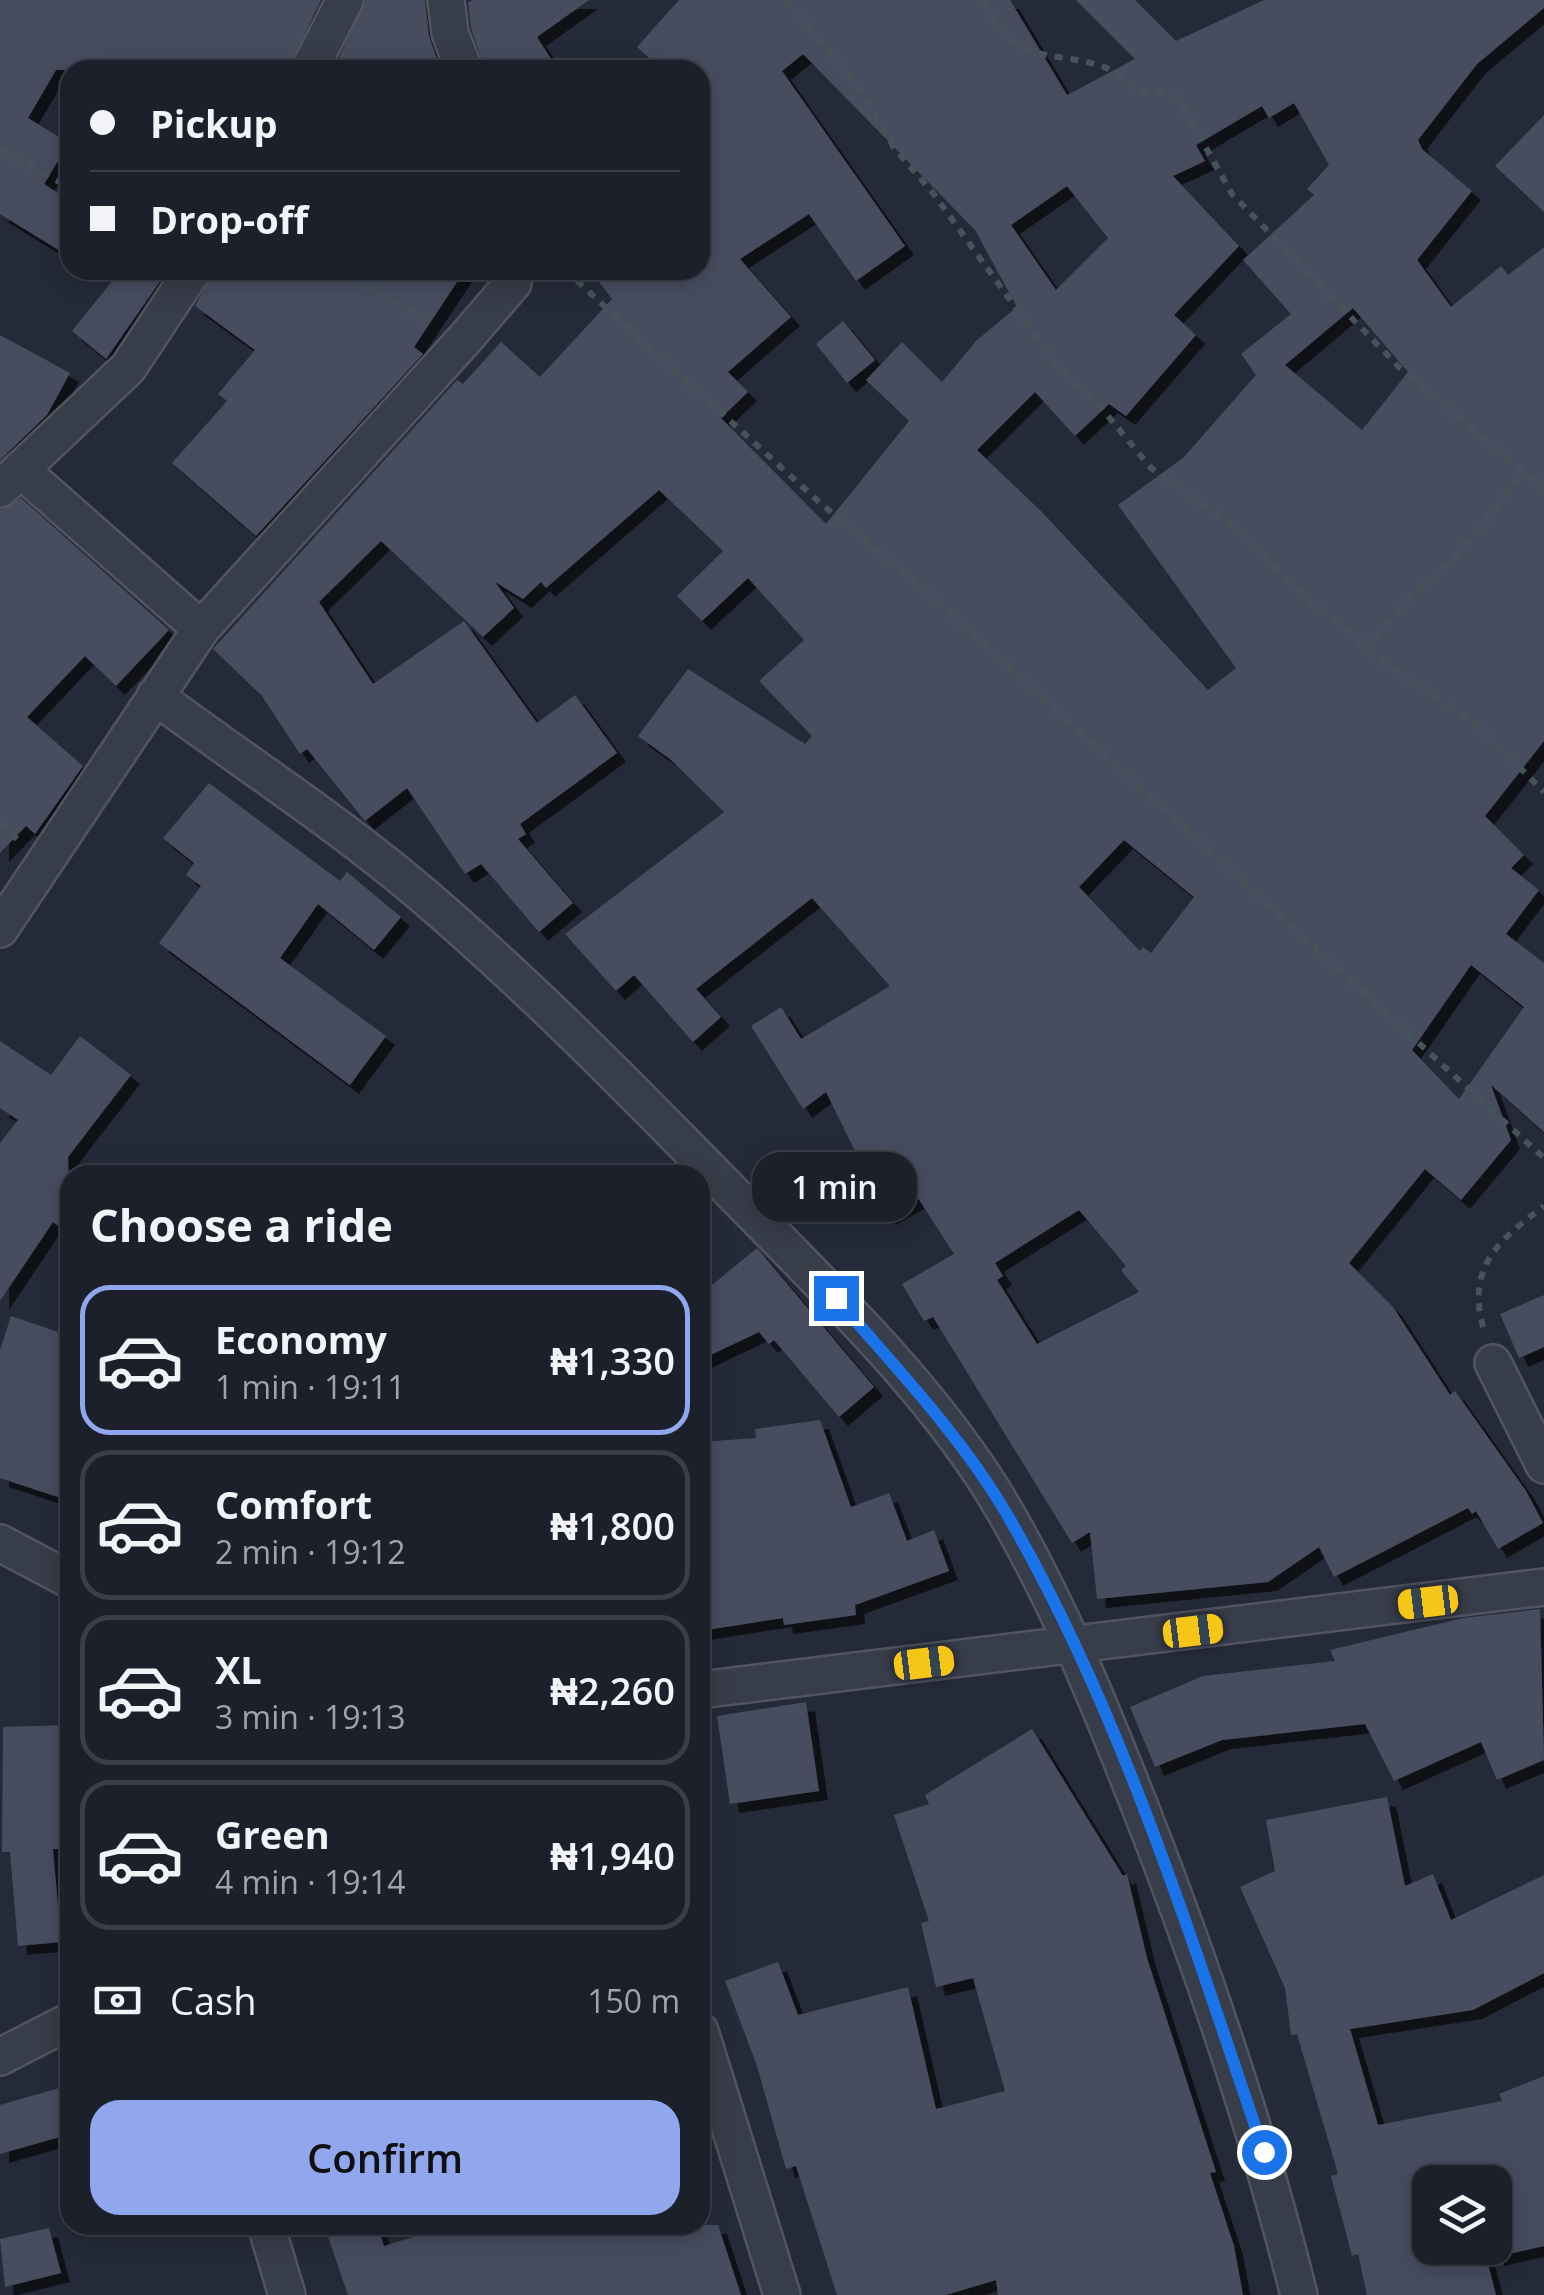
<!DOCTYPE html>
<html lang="en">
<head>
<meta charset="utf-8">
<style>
	:root { --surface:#1c202b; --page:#252833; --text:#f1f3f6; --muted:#a0a3a9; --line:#3a3e47; --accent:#90a7ed }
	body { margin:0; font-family:"Open Sans",sans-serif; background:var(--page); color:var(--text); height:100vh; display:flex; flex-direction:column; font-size:38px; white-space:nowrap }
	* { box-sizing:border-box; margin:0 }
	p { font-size:32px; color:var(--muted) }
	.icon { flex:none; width:55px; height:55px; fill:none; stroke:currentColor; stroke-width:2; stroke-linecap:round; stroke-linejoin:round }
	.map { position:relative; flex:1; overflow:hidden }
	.sheet { position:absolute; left:60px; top:1165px; width:650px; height:1070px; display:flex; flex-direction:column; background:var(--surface); border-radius:30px; box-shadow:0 5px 25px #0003,0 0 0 2px var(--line) }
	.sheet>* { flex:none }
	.guide { position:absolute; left:60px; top:60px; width:650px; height:220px; border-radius:30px; box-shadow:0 5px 25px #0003,0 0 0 2px var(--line); display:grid; align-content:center; height:220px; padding:0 30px; background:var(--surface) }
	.tools { position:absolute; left:1412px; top:2165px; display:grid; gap:20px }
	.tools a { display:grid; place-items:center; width:100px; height:100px; border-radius:20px; background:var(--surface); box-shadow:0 5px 25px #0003,0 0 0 2px var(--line); font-size:50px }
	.end { position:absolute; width:45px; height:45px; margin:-22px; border:12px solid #1a73e8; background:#fff; box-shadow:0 0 0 5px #fff }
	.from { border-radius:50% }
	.bubble { position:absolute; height:70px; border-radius:30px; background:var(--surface); box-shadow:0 5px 25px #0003,0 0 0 2px var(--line); font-size:32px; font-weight:600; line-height:70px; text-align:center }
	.car { position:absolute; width:30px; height:60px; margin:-30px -15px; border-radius:12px; box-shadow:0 0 8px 2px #0007; background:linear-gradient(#f5c518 24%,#345 0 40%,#f5c518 0 76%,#345 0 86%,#f5c518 0) }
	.guide b { display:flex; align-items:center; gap:35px; height:95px; font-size:38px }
	.guide b+b { border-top:2px solid var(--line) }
	.guide i { width:25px; height:25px; background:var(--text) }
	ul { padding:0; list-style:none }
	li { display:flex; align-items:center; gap:30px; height:150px; margin:0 20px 15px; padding:0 10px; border:5px solid var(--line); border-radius:30px }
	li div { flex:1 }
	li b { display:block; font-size:38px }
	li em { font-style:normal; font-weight:600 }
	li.current { border-color:var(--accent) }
	li>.icon { width:90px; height:90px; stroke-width:1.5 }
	h2 { padding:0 30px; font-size:45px; line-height:120px }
	.pay { display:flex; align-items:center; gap:25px; height:110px; padding:0 30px; font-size:38px }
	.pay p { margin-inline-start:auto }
	.cta { display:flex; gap:20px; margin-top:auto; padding:20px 30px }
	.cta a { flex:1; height:115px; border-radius:30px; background:var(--accent); color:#111; font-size:40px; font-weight:600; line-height:115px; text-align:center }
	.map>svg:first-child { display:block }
</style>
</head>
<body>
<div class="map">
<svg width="1544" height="2295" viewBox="0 0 1544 2295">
	<defs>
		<filter id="shadow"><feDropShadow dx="9" dy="9" stdDeviation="0" flood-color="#0009"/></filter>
	</defs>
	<rect width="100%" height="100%" fill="#252a39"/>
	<path fill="#464d5e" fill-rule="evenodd" filter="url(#shadow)" d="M0,0H321L288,70H56L28,118L69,143L44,184L70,201V257L0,214Z
		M366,0H425L429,36L441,70H333Z
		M473,0H589L537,37L558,70H485L471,28L468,2Z
		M679,0H1010L1067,95L1135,59L1076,0H1135L1176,41L1264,0H1544V8L1477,64L1418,140L1422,149L1472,191L1417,260L1451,307L1501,266L1508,275L1544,247V741L1485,816L1524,855L1511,868L1539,890L1506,934L1544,963V1132L1491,1085L1511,1140L1461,1200L1425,1169L1349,1263L1393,1307L1450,1395L1455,1391L1526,1491L1543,1523L1498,1549L1476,1511L1472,1514L1468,1508L1334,1577L1319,1547L1268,1582L1097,1599L1090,1532L1072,1543L933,1317L924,1321L902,1284L954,1254L918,1198L887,1216L826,1092L803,1109L751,1026L781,1007L801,1039L890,986L812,898L696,989L721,1017L693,1042L634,975L616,991L565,934L724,812L670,759L638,736L688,669L805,744L812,736L759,681L804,640L748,578L702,621L677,596L723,551L659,490L546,588L541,582L523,599L495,582L514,608L483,637L381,541L319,602L373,684L464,621L537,723L575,695L617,753L520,824L526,834L518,839L573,903L539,932L481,864L465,874L407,788L365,821L307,749L300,754L262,696L213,649L457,380L463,384L501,342L540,377L612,299L590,270H700V70H662L637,47ZM803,54L975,230L1017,307L976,341L942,382L902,342L866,380L909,421L826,524L721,418L748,392L728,372L791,317L740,259L809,214L856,281L905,246L782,71ZM1294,103L1329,165L1307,189L1314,195L1243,260L1291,314L1241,354L1256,375L1183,458L1118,505L1236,668L1208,690L1043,513L977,450L1035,392L1075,436L1109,404L1126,416L1196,335L1174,315L1239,246L1173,176L1205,161L1196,145L1262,106L1269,118ZM1067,186L1108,238L1056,290L1011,225ZM1353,308L1408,372L1362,430L1285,365ZM1124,840L1194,897L1151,953L1143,947L1140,951L1079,887ZM1471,965L1524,1007L1459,1099L1412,1050ZM1079,1210L1126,1266L1121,1270L1139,1292L1037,1344L997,1280L1003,1276L995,1263Z
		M1544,115V212L1495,166Z
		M121,270H168L106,359L72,331Z
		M214,270H465L414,347L423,354L256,536L172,463L227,401L218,394L255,350L195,306Z
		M843,321L875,360L847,383L816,344Z
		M0,335L70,373L47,415L0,460Z
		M21,498L169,630L116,686L85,656L27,717L83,766L35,834L26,826L0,853V510Z
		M209,783L340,881L347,872L401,917L374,950L318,904L280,958L386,1036L350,1085L159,943L201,886L186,875L194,863L163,838Z
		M80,1036L131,1075L68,1157L70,1235L53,1222L0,1301V1143L18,1120L0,1108V1041L51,1075Z
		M757,1248L874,1387L839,1417L774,1340L769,1344L759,1332L700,1360V1295Z
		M1544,1295V1347L1519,1358L1500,1314Z
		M11,1316L70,1336V1501L0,1478V1350Z
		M820,1420L851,1507L889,1493L907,1541L934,1530L949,1571L855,1605L856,1615L784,1625L783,1618L700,1631V1442L756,1438L755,1429Z
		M1540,1609L1544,1760L1497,1780L1481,1742L1394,1781L1365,1724L1222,1740L1155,1767L1130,1707L1203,1676L1335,1661L1330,1650L1463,1618Z
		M806,1702L819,1791L730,1804L717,1716Z
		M66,1725L64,1849H53L61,1942L18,1946L10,1852H2L3,1727Z
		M1032,1729L1123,1876L1127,1874L1147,1958L1216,2172L1210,2173L1234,2246L1243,2295H998L996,2280L946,2295H837L796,2166L786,2169L757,2066L725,1981L778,1962L798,2015L908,1987L936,2109L1005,2091L973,1978L936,1987L921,1923L929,1921L894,1815L929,1804L925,1795Z
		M1387,1797L1405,1886L1433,1874L1451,1920L1544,1875V1973L1473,2010L1350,2029L1378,2125L1502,2101L1499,2094L1544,2076V2246L1495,2257V2168L1430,2181V2248H1484L1496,2295H1367L1358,2254L1352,2256L1331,2176L1338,2174L1297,2034L1291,2035L1285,1988L1240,1887L1275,1871L1266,1820Z
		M70,2085V2134L0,2154V2105Z
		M324,2225H377L384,2246L452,2225H718L741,2295H348Z
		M49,2228L61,2273L5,2287L0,2239Z"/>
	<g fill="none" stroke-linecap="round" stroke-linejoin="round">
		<defs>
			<path id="minor" d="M446,0L450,33L464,70
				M309,70L345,0
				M21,470L201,629
				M0,489L128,368L193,270
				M155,696C244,762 340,824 424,896C542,997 652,1111 760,1221C845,1307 942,1403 1003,1508C1059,1604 1101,1708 1142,1812C1204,1971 1258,2130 1299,2295
				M0,929L201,629L463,341L513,283L514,270
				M1493,1363L1544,1465
				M0,1543L70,1580
				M700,1690L1544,1587
				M700,2031L782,2295
				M0,2057L70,2021
				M266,2225L287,2295"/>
		</defs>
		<use href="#minor" stroke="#505561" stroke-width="40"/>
		<path stroke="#465459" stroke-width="6" stroke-dasharray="8 8" stroke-linecap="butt" d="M786,0L861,90L894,148L933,193L1059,368L1099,405L1151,468L1240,531L1305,598L1356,637L1364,649L1479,726L1544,792
			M984,0C1013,74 1066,46 1115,72C1123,76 1132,86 1139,93L1160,91L1178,98L1232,194L1399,367L1544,489
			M0,149L70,188
			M336,270L431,323
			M565,270L818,501L947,610L1544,1158
			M1364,649L1406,601L1459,553L1524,473
			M0,823L17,839
			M1483,1327C1467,1266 1498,1241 1544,1206"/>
		<use href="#minor" stroke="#383d4a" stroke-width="35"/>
	</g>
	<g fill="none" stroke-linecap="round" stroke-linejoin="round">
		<path stroke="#1a73e8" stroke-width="12" d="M836,1298C893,1365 956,1430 1002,1506C1119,1703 1190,1936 1264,2152"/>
	</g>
</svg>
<div class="tools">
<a><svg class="icon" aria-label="layers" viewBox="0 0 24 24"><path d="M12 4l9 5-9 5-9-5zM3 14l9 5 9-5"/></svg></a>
</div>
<i class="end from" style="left:1264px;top:2152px"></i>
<i class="end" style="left:836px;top:1298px"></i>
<div class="bubble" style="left:752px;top:1152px;width:165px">1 min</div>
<i class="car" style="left:1428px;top:1602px;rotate:263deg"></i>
<i class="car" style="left:1193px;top:1631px;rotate:83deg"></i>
<i class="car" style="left:924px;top:1663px;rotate:83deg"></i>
<div class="guide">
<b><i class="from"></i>Pickup</b>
<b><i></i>Drop-off</b>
</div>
<section class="sheet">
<h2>Choose a ride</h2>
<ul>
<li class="current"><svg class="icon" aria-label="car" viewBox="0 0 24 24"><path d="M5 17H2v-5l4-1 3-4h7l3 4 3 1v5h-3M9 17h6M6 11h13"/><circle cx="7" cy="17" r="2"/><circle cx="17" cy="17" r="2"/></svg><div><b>Economy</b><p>1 min · 19:11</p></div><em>₦1,330</em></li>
<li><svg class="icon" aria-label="car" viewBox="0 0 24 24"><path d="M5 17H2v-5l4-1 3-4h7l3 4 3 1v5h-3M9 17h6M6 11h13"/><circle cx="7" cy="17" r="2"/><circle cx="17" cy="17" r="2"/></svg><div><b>Comfort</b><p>2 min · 19:12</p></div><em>₦1,800</em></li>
<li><svg class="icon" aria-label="car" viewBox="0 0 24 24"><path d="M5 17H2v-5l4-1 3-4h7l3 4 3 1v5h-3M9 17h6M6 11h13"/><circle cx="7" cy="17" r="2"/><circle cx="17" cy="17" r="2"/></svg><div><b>XL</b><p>3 min · 19:13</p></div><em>₦2,260</em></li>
<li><svg class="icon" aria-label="car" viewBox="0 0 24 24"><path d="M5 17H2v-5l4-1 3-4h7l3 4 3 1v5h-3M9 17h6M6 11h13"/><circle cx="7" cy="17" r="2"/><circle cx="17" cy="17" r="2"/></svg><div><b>Green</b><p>4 min · 19:14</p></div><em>₦1,940</em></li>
</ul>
<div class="pay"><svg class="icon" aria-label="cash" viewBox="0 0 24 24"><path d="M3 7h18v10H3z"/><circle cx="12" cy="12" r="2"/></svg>Cash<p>150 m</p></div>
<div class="cta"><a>Confirm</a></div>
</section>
</div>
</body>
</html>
